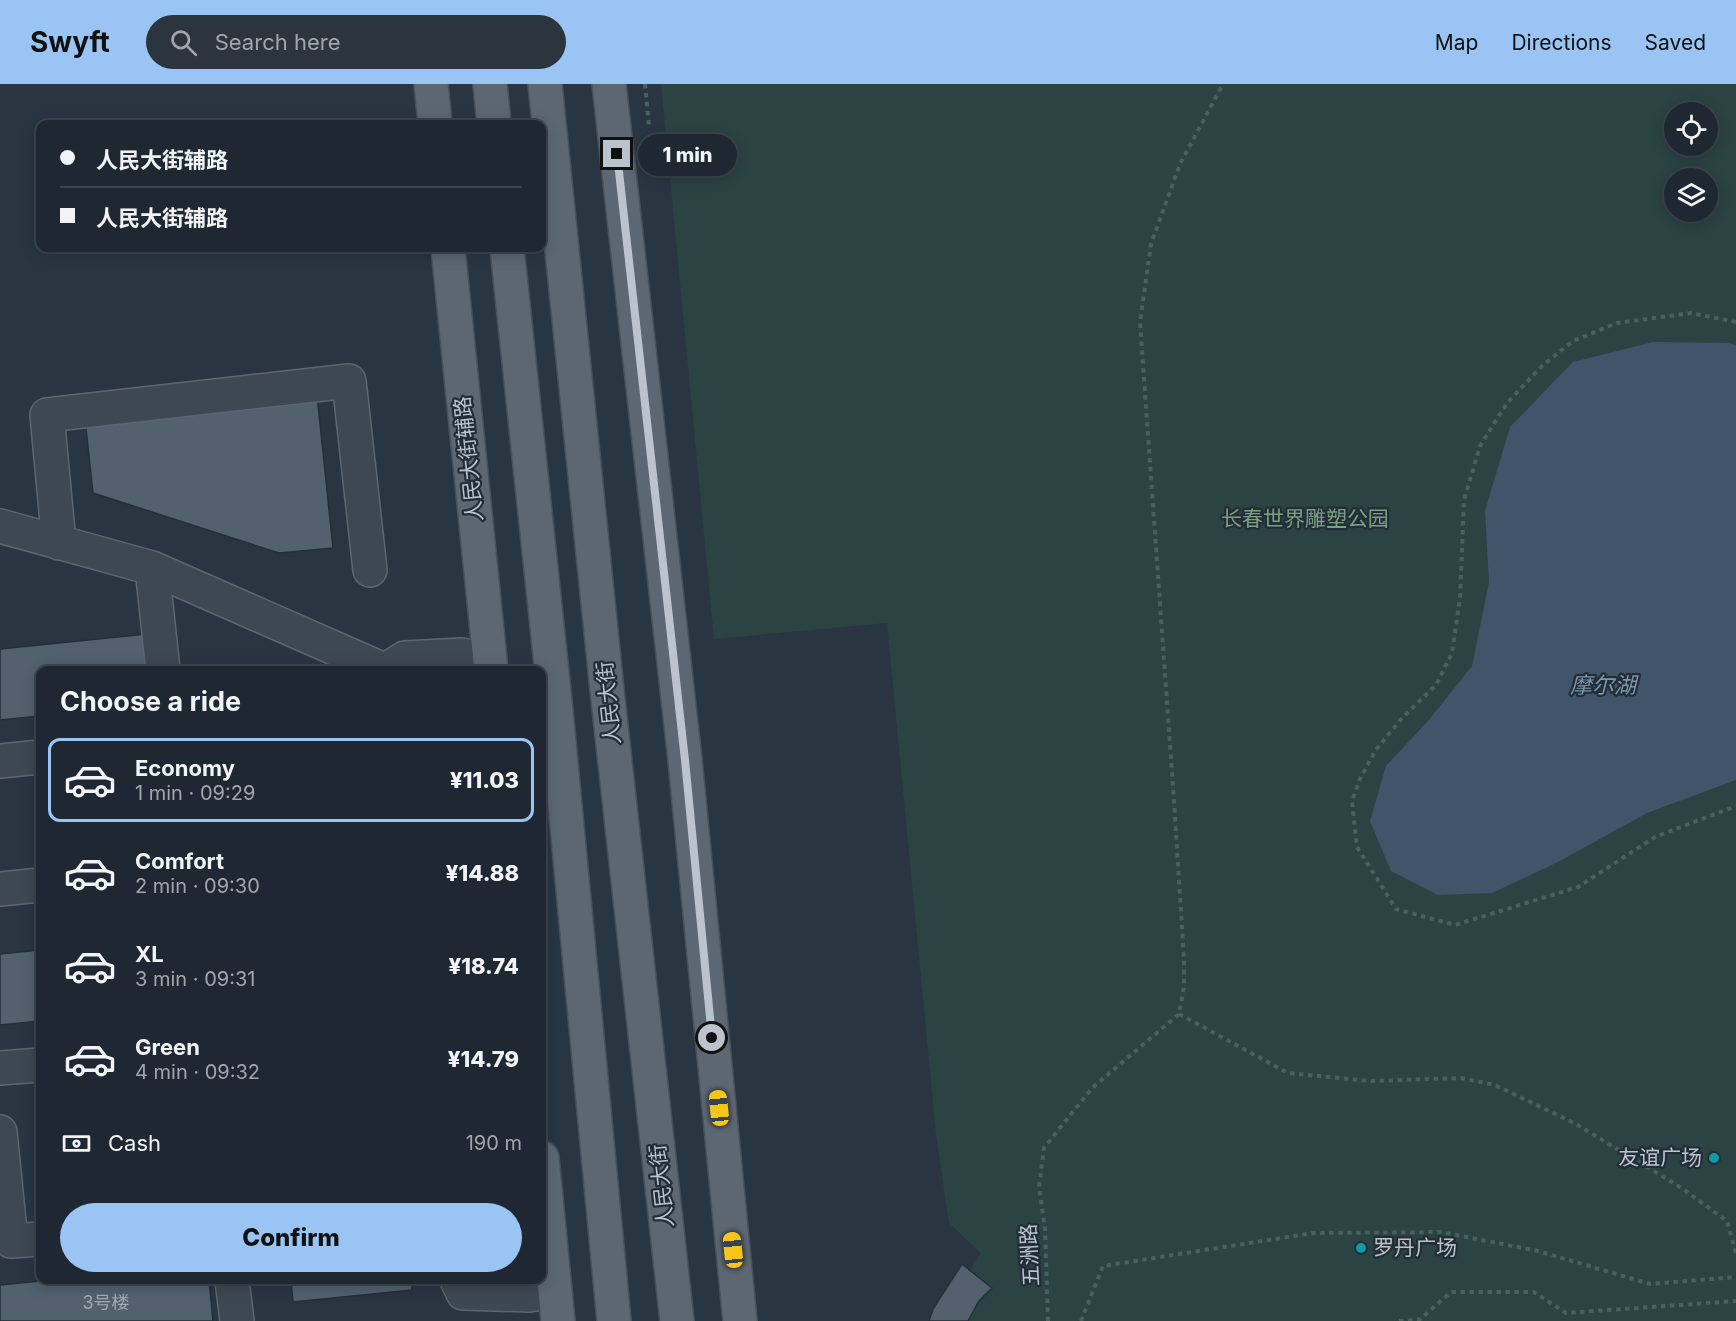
<!DOCTYPE html>
<html lang="en">
<head>
<meta charset="utf-8">
<style>
	:root { --surface:#1f2832; --page:#2c343e; --text:#f1f3f6; --muted:#a1a6ac; --line:#3c444d; --accent:#99c4f3 }
	body { margin:0; font-family:Inter,"Noto Sans SC",sans-serif; background:var(--page); color:var(--text); height:100vh; display:flex; flex-direction:column; font-size:22px; white-space:nowrap }
	* { box-sizing:border-box; margin:0 }
	p { font-size:20px; color:var(--muted) }
	.icon { flex:none; width:33px; height:33px; fill:none; stroke:currentColor; stroke-width:2; stroke-linecap:round; stroke-linejoin:round }
	.map { position:relative; flex:1; overflow:hidden }
	.sheet { position:absolute; left:36px; top:582px; width:510px; height:618px; display:flex; flex-direction:column; background:var(--surface); border-radius:12px; box-shadow:0 3px 15px #0003,0 0 0 2px var(--line) }
	.sheet>* { flex:none }
	.top-card { position:absolute; left:36px; top:36px; width:510px; height:132px; border-radius:12px; box-shadow:0 3px 15px #0003,0 0 0 2px var(--line); display:grid; align-content:center; height:132px; padding:0 24px; background:var(--surface) }
	.fabs { position:absolute; left:1664px; top:18px; display:grid; gap:12px }
	.fabs a { display:grid; place-items:center; width:54px; height:54px; border-radius:50%; background:var(--surface); box-shadow:0 3px 15px #0003,0 0 0 2px var(--line); font-size:30px }
	.end { position:absolute; width:27px; height:27px; margin:-14px; border:8px solid #bbc3cc; background:#111; box-shadow:0 0 0 3px #111 }
	.from { border-radius:50% }
	.bubble { position:absolute; height:42px; border-radius:21px; background:var(--surface); box-shadow:0 3px 15px #0003,0 0 0 2px var(--line); font-size:20px; font-weight:800; line-height:42px; text-align:center }
	.car { position:absolute; width:18px; height:36px; margin:-18px -9px; border-radius:8px; box-shadow:0 0 4px 2px #0007; background:linear-gradient(#f5c518 24%,#345 0 40%,#f5c518 0 76%,#345 0 86%,#f5c518 0) }
	.top-card b { display:flex; align-items:center; gap:21px; height:57px; font-size:22px }
	.top-card b+b { border-top:2px solid var(--line) }
	.top-card i { width:15px; height:15px; background:var(--text) }
	ul { padding:0; list-style:none }
	li { display:flex; align-items:center; gap:18px; height:84px; margin:0 12px 9px; padding:0 12px; border:3px solid transparent; border-radius:12px }
	li div { flex:1 }
	li b { display:block; font-size:22px }
	li em { font-style:normal; font-weight:800 }
	li.selected { border-color:var(--accent) }
	li>.icon { width:54px; height:54px; stroke-width:1.5 }
	h2 { padding:0 24px; font-size:27px; line-height:72px }
	.pay { display:flex; align-items:center; gap:15px; height:66px; padding:0 24px; font-size:22px }
	.pay p { margin-inline-start:auto }
	.button { display:flex; gap:12px; margin-top:auto; padding:12px 24px }
	.button a { flex:1; height:69px; border-radius:36px; background:var(--accent); color:#111; font-size:24px; font-weight:800; line-height:69px; text-align:center }
	header { display:flex; align-items:center; gap:36px; box-sizing:border-box; height:84px; padding:0 30px; background:var(--accent); color:#111 }
	header strong { font-size:28px }
	nav { display:flex; gap:33px; margin-inline-start:auto; font-size:21px }
	.search { width:420px; height:54px; background:var(--page); display:flex; align-items:center; gap:15px; box-sizing:border-box; padding:0 21px; border-radius:33px; color:var(--muted); font-size:22px }
	.map>svg:first-child { display:block }
</style>
</head>
<body>
<header>
<strong>Swyft</strong>
<div class="search"><svg class="icon" aria-label="search" viewBox="0 0 24 24"><circle cx="10" cy="10" r="6"/><path d="M15 15l6 6"/></svg>Search here</div>
<nav><a>Map</a><a>Directions</a><a>Saved</a></nav>
</header>
<div class="map">
<svg width="1736" height="1237" viewBox="0 0 1736 1237">
	<rect width="100%" height="100%" fill="#293642"/>
	<path fill="#2b4343" fill-rule="evenodd" d="M661,0H1736V1237H946L952,1216L981,1169L949,1139L936,1050L887,539L714,555ZM1674,28H1707V62H1674ZM1674,94H1707V128H1674Z"/>
	<path fill="#40556a" d="M1653,258L1728,259L1736,261V696L1647,729L1558,778L1492,809L1438,811L1391,787L1370,737L1386,682L1428,637L1472,582L1489,498L1485,427L1510,343L1573,278Z"/>
	<path fill="#52616d" stroke="#242f39" stroke-width="1.5" d="M317,311L333,464L279,469L93,409L85,335Z
		M147,550L151,586H40V632L0,636V565Z
		M40,866V937L0,941V870Z
		M962,1180L992,1204L979,1217L968,1237H929L933,1225Z
		M51,1196H209L213,1237H0V1201Z
		M291,1196H411L412,1206L293,1218Z"/>
	<g fill="none" stroke-linecap="round" stroke-linejoin="round">
		<defs>
			<path id="minor" d="M0,442L152,484
				M59,459L47,331L349,297L370,486
				M163,586L152,484L384,586
				M386,586L405,574L462,571L490,577
				M0,677L40,673
				M0,805L40,801
				M0,984L40,981
				M0,1048L11,1157L40,1155
				M232,1196L237,1237
				M457,1196L463,1209L529,1211L555,1207"/>
			<path id="major" d="M431,0L435,40
				M490,0L494,40
				M545,0L607,606L677,1237
				M609,0L685,676L740,1237
				M448,164L491,586
				M507,164L556,627L614,1237
				M542,1074L558,1237"/>
		</defs>
		<use href="#minor" stroke="#5c666f" stroke-width="36"/>
		<use href="#major" stroke="#47515b" stroke-width="36"/>
		<path stroke="#495f60" stroke-width="4" stroke-dasharray="4.5 4.5" stroke-linecap="butt" d="M645,0L649,42
			M1736,238L1691,229L1617,239L1573,257L1542,282L1507,319L1480,362L1464,416L1460,514L1452,569L1436,601L1402,634L1375,667L1360,695L1352,717L1357,763L1396,825L1455,841L1578,803L1655,753L1736,722
			M1179,930L1288,989L1370,997L1461,994L1495,1001L1576,1040L1680,1103L1727,1137L1736,1169
			M1048,1237L1045,1145L1039,1103L1044,1064L1092,1004L1179,930L1184,903V875L1174,717L1140,238L1151,160L1180,80L1223,0
			M1081,1237L1103,1182L1313,1149L1441,1148L1538,1167L1650,1200L1736,1193
			M1399,1237L1419,1236L1451,1208H1534L1566,1229L1736,1217"/>
		<use href="#minor" stroke="#3d4852" stroke-width="33"/>
		<use href="#major" stroke="#5c6772" stroke-width="33"/>
	</g>
	<g fill="none" stroke-linecap="round" stroke-linejoin="round">
		<path stroke="#bbc3cc" stroke-width="8" d="M617,70L685,676L712,954"/>
	</g>
	<g fill="#0f9aa8" stroke="#222d38" stroke-width="2">
		<circle cx="1714" cy="1074" r="6"/>
		<circle cx="1361" cy="1164" r="6"/>
	</g>
	<g text-anchor="middle" stroke-width="4.5" stroke-linejoin="round" paint-order="stroke">
		<g font-size="18" fill="#a1aab4">
			<text x="106" y="1225">3号楼</text>
		</g>
		<g font-size="21" fill="#bbc3cc" stroke="#222d38">
			<text transform="translate(469 375) rotate(-96)" y="7">人民大街辅路</text>
			<text transform="translate(609 619) rotate(-96)" y="7">人民大街</text>
			<text transform="translate(662 1102) rotate(-96)" y="7">人民大街</text>
			<text transform="translate(1030 1171) rotate(-93)" y="7">五洲路</text>
		</g>
		<g font-size="21" fill="#7aa080" stroke="#222d38">
			<text x="1305" y="442">长春世界雕塑公园</text>
		</g>
		<g font-size="21" fill="#bbc3cc" stroke="#222d38" text-anchor="end">
			<text x="1702" y="1081">友谊广场</text>
			<text x="1373" y="1171" text-anchor="start">罗丹广场</text>
		</g>
		<g font-size="22" font-style="italic" fill="#7d96ac" stroke="#222d38">
			<text x="1603" y="609">摩尔湖</text>
		</g>
	</g>
</svg>
<div class="fabs">
<a><svg class="icon" aria-label="locate" viewBox="0 0 24 24"><circle cx="12" cy="12" r="6"/><path d="M12 2v4M12 18v4M2 12h4M18 12h4"/></svg></a>
<a><svg class="icon" aria-label="layers" viewBox="0 0 24 24"><path d="M12 4l9 5-9 5-9-5zM3 14l9 5 9-5"/></svg></a>
</div>
<i class="end from" style="left:712px;top:954px"></i>
<i class="end" style="left:617px;top:70px"></i>
<div class="bubble" style="left:638px;top:50px;width:99px">1 min</div>
<i class="car" style="left:719px;top:1024px;rotate:354deg"></i>
<i class="car" style="left:733px;top:1166px;rotate:354deg"></i>
<div class="top-card">
<b><i class="from"></i>人民大街辅路</b>
<b><i></i>人民大街辅路</b>
</div>
<section class="sheet">
<h2>Choose a ride</h2>
<ul>
<li class="selected"><svg class="icon" aria-label="car" viewBox="0 0 24 24"><path d="M5 17H2v-5l4-1 3-4h7l3 4 3 1v5h-3M9 17h6M6 11h13"/><circle cx="7" cy="17" r="2"/><circle cx="17" cy="17" r="2"/></svg><div><b>Economy</b><p>1 min · 09:29</p></div><em>¥11.03</em></li>
<li><svg class="icon" aria-label="car" viewBox="0 0 24 24"><path d="M5 17H2v-5l4-1 3-4h7l3 4 3 1v5h-3M9 17h6M6 11h13"/><circle cx="7" cy="17" r="2"/><circle cx="17" cy="17" r="2"/></svg><div><b>Comfort</b><p>2 min · 09:30</p></div><em>¥14.88</em></li>
<li><svg class="icon" aria-label="car" viewBox="0 0 24 24"><path d="M5 17H2v-5l4-1 3-4h7l3 4 3 1v5h-3M9 17h6M6 11h13"/><circle cx="7" cy="17" r="2"/><circle cx="17" cy="17" r="2"/></svg><div><b>XL</b><p>3 min · 09:31</p></div><em>¥18.74</em></li>
<li><svg class="icon" aria-label="car" viewBox="0 0 24 24"><path d="M5 17H2v-5l4-1 3-4h7l3 4 3 1v5h-3M9 17h6M6 11h13"/><circle cx="7" cy="17" r="2"/><circle cx="17" cy="17" r="2"/></svg><div><b>Green</b><p>4 min · 09:32</p></div><em>¥14.79</em></li>
</ul>
<div class="pay"><svg class="icon" aria-label="cash" viewBox="0 0 24 24"><path d="M3 7h18v10H3z"/><circle cx="12" cy="12" r="2"/></svg>Cash<p>190 m</p></div>
<div class="button"><a>Confirm</a></div>
</section>
</div>
</body>
</html>
